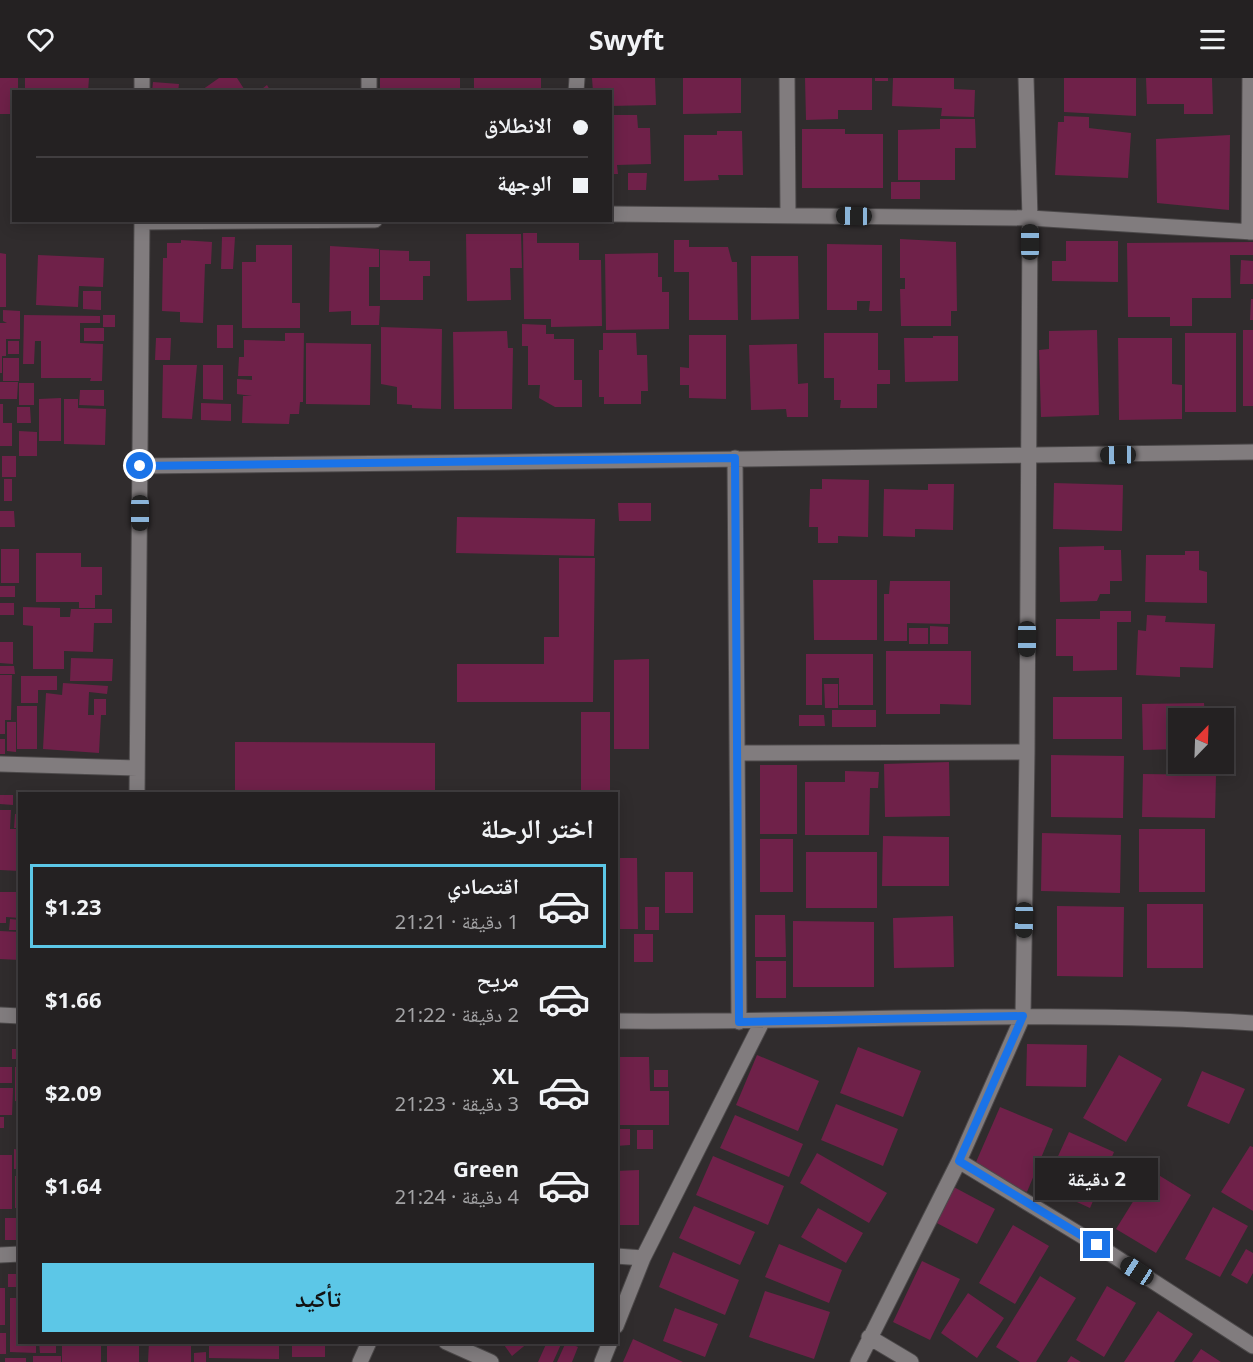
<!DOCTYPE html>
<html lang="ar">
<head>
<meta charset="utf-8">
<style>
	:root { --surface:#242122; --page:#302e2f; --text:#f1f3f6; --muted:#a3a3a5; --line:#413e40; --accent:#5cc7e7 }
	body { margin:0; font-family:"Noto Sans","Noto Naskh Arabic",sans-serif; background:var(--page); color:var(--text); direction:rtl; height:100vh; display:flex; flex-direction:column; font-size:22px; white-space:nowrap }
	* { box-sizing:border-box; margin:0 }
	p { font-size:20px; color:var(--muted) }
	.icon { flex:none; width:33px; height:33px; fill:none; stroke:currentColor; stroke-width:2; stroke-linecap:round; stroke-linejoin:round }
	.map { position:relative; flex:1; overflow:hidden; direction:ltr }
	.sheet { position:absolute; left:18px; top:714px; width:600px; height:552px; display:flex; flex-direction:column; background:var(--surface); border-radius:0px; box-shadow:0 3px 15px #0003,0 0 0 2px var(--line); direction:rtl }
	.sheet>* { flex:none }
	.banner { position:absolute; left:12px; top:12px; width:600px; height:132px; border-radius:0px; box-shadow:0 3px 15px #0003,0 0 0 2px var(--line); direction:rtl; display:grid; align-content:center; height:132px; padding:0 24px; background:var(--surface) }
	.needle { width:39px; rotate:23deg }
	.controls { position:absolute; left:1168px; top:630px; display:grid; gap:12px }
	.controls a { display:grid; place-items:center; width:66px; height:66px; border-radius:0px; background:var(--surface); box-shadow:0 3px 15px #0003,0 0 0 2px var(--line); font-size:30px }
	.end { position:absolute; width:27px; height:27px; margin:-14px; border:8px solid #1a73e8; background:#fff; box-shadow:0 0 0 3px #fff }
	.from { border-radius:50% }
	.bubble { position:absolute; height:42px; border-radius:0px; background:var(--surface); box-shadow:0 3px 15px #0003,0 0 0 2px var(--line); font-size:20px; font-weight:700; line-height:42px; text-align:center; direction:rtl }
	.car { position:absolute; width:18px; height:36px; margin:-18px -9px; border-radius:8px; box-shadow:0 0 4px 2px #0007; background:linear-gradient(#222 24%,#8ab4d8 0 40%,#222 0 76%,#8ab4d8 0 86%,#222 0) }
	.banner b { display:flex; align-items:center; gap:21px; height:57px; font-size:22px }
	.banner b+b { border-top:2px solid var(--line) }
	.banner i { width:15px; height:15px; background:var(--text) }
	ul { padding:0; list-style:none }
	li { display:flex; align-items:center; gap:18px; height:84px; margin:0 12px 9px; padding:0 12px; border:3px solid transparent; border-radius:0px }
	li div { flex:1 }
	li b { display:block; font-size:22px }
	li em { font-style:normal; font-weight:700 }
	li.on { border-color:var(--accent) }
	li>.icon { width:54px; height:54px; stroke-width:1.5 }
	h2 { padding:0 24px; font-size:27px; line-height:72px }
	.action { display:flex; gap:12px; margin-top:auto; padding:12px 24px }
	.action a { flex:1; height:69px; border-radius:0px; background:var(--accent); color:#111; font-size:24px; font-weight:700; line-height:69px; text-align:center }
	header { display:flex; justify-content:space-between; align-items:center; height:78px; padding:0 24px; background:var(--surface); font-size:27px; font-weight:700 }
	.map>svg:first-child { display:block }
</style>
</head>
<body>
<header><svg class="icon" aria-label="menu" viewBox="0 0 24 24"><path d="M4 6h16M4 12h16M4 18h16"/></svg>Swyft<svg class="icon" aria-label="heart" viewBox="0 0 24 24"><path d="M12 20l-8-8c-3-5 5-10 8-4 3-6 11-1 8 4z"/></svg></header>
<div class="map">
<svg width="1253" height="1284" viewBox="0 0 1253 1284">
	<rect width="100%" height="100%" fill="#302c2d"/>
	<path fill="#6f2149" d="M0,0H18V14H14V36H0Z
		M25,0H89L88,14H25Z
		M219,0H237L246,14H199Z
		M380,0H460V14H380Z
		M474,0H541V14H474Z
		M592,0H655L656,27L610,28V14H593Z
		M683,0H741V35L683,36Z
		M805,0H872V32H838V41L806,42Z
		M875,0H888V3H875Z
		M893,0H954V11L975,12L974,39L941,38L942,30L892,28Z
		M1064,0H1136V38L1064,34Z
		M1146,0H1212L1213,36H1184V26H1147Z
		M153,4L179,6L178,14H152Z
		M267,7L271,14H258Z
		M610,37H637L638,50H650L651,86L617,87L618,96H610Z
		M1064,38L1089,39V50L1131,55L1128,100L1055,97L1058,44H1064Z
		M940,41H975L976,70H955V102H898V52L940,51Z
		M802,51H845V56H883V110H802Z
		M717,53H742L743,97H718L719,102L684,103V57H717Z
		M1230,57L1229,132L1157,125L1156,61Z
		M628,95H647L646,112H628Z
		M891,104H920V121H891Z
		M523,155H537V165H579V182H601L602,248L551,249V241H524Z
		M466,156H521L522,190H510L511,222L467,223Z
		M222,159H235L233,191H221Z
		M900,161L956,164L957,233H951V248H901L900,211H905V200H900Z
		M181,162L212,164L211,186H205L203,245L180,244V234L162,233L163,180H167V165H181Z
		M674,162H689V169H728L732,184H737L738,242H689V194H674Z
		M1066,163H1118V204L1052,203V183H1066Z
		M1253,164V177H1230L1231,220H1192V248H1170V239H1128L1127,165Z
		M827,166L882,167V233H869L870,223H857V232H827Z
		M256,167H292V225H300V250H242V184H256Z
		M330,168L379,171V189H369V228H380L379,247H351V233L329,234Z
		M380,172L409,173V183H430V198H423V222H380Z
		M0,175L6,176V229H0Z
		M658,175V199H662V214H669V251L606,252L605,176Z
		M38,177L104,180L103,209L79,208L78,229L36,227Z
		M751,178H798L799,241L751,242Z
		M1241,182L1253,183V206H1240Z
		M83,213H101V232L83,231Z
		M1251,221H1253V242H1250Z
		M3,232L20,233V261H6V278H2V295H0V245H7L3,243Z
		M24,237L100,238V245H80V265L103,266L102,303H90L91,300H41V263H35L34,286H23Z
		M103,237H115V249H103Z
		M522,246L546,247V256H554V261H574V302H582V329H555L539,320L540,307H528V268H522Z
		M217,247H233V270H217Z
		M381,249L442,251L441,331L412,330V327L397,326V309L381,306Z
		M84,250H104V263H84Z
		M1097,252L1099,337L1041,339L1039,272L1049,271V253Z
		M1243,252H1253V328H1243Z
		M507,253L508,270H513L512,331H454L453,254Z
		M285,255H304L303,324H300L299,336H290L289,346L242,345L243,318H252L237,316V301L252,302V298H238L239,279H244V262L285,263Z
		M603,255H636L637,277H647L648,313H641V326H604V319H599V272H603Z
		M824,255H878V292H890V306H877V330H840L841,322H834V300H824Z
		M1185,255H1236V334H1185Z
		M689,257H726V321L689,320V307H680V289L689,290Z
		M933,258H958V303L905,304L904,260H933Z
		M156,260H171L170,282H155Z
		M1118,260H1172V306L1182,307V341L1119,342Z
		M8,263H19V276H8Z
		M306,265L371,266L370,327L306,326Z
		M797,266L798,306L808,305V339H787L786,331L751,332L749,267Z
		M3,280H19V303H3Z
		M163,287H197L192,341L162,340Z
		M203,287H223V322L203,321Z
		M0,304H18L17,321H0Z
		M19,305H34V327H19Z
		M80,312H104V328L79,327Z
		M61,320V363H39V321Z
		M64,321H78V330L106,331L105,367L64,366Z
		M201,325L231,326V343L201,342Z
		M0,326H3V345H12V368H0Z
		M17,329H30L31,345H17Z
		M19,353L37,354V378H19Z
		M2,378H16V399H2Z
		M4,401H12V423H4Z
		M822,401L869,402L868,459L838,458V465H818V449H809L810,411H822Z
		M1054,405L1123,407L1122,453L1053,451Z
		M928,406H954L953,452L915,451V459L883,458L884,411L928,412Z
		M618,425H651V443H619Z
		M0,433H14L15,449H0Z
		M457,439L595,441L594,478L456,475Z
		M1104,468V472H1121L1122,503H1110V516H1100L1097,523L1060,524L1059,469Z
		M1,471H19V505H1Z
		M1185,473H1199V492L1207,494V525L1145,524L1146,477H1185Z
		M36,475H81V489H102V517H95V530H79V524H36Z
		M559,480H595L593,624H457V586H544V559H559Z
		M813,502H877V562H814Z
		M890,503H950V546L907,545V563H884V516H889Z
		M0,508H15V519H0Z
		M0,525H14V537H0Z
		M23,529L60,530V539H70L71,531H112V545H94L93,574L64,573V591H33V548L23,547Z
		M1100,533H1131V544H1117V592L1073,593V578H1056V541H1100Z
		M1147,537L1166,538L1165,544L1215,546L1213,590L1180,589V599L1136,597L1138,552L1146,553Z
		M930,548L948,549V566H930Z
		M909,550H928V566H909Z
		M0,564H13V586L0,585Z
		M886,573H971V627L940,626V636H886Z
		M806,576H873V627H839V600H822V627H806Z
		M71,580L113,581L112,603H70Z
		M649,581V671H614V582Z
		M0,588H14L15,596H0Z
		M0,597H12L11,642H5V656H0Z
		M21,598H57V612H38V625H21Z
		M63,605L108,608L107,616L89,614L88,637H94V621H106V637H101L99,675L43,671L46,615L62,617Z
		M824,606H838V630H825Z
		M1053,619H1122V661H1053Z
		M1204,625L1205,640H1179V671L1143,672L1142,626Z
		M17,628H37V671H17Z
		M832,632H876V649H832Z
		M581,634H610V716H581Z
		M799,637H824L825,648H799Z
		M7,644H16V674L7,673Z
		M0,661H5V676H0Z
		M235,664L435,665V716H235Z
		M1051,677L1124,678L1123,740L1051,739Z
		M949,684L950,738L885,739L884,686Z
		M760,687H797V756H760Z
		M845,693L879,694L878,710H870L869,757H805V704H845Z
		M1143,696L1216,697L1215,740L1142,739Z
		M0,717H13V727L0,726Z
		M0,732H11L10,751H20V793L0,792Z
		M15,736H20V750H14Z
		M1139,751H1205V814H1139Z
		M1042,755L1121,757L1120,815L1041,813Z
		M883,758L949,759V808H882Z
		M760,761H793V814H760Z
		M806,774H877V830H806Z
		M616,780H637L638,851H620V879H616Z
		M665,794H693V835H665Z
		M0,814H20V840L6,839V845H0Z
		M1147,826H1203V890H1147Z
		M1057,828L1124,829L1123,899L1057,898Z
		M645,829H659V852H645Z
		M755,837H785L786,879H755Z
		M953,838L954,889L894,890L893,840Z
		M10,841L20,842V852H9Z
		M793,843L874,844V909H793Z
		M0,853L20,854V882L0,881Z
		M634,856H653V884H634Z
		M756,883H786V920H756Z
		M1027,966L1087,967L1086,1009L1026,1008Z
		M858,969L921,993L903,1039L840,1015Z
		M12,971H20V981H12Z
		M757,977L819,1003L798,1053L736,1027Z
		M1119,977L1162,1001L1126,1064L1083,1040Z
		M619,979H649L650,1013H669V1047H620Z
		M0,989H12V1005H0Z
		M15,989H20V1024L15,1023Z
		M654,992H668V1009H654Z
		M1202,993L1245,1011L1229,1046L1187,1028Z
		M0,1010H13L12,1037H0Z
		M836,1026L898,1051L883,1088L821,1062Z
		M1000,1029L1053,1051L1027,1114L973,1091Z
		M735,1037L803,1066L789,1099L720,1070Z
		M0,1039H4V1050H0Z
		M616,1051H630V1067L616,1068Z
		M637,1052H653V1071H637Z
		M1069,1054L1114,1074L1090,1130L1044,1109Z
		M1250,1068L1253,1069V1133L1221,1114Z
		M14,1071L20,1072V1091H14Z
		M817,1075L887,1115L869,1145L800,1105Z
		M0,1077H12V1131H0Z
		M713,1078L784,1108L768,1147L696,1117Z
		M639,1092V1147H616V1093Z
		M1152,1093L1191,1117L1156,1175L1116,1151Z
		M15,1098H20V1130H15Z
		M950,1107L995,1131L977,1166L931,1142Z
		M694,1128L755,1154L740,1187L679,1160Z
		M1213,1129L1248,1148L1220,1199L1185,1181Z
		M818,1130L863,1155L846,1185L801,1159Z
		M5,1140H20V1162H5Z
		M1013,1147L1049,1168L1015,1226L979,1205Z
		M779,1166L842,1192L829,1225L765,1199Z
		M1246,1171L1253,1175V1195L1247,1206L1231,1197Z
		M673,1174L739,1202L725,1237L659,1209Z
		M922,1183L960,1201L930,1262L893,1244Z
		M8,1196H20V1209H8Z
		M1040,1198L1076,1220L1036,1284H1020L996,1269Z
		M1107,1208L1136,1225L1104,1279L1076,1262Z
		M0,1210H5V1247H0Z
		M765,1213L830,1234L814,1281L749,1259Z
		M968,1215L1004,1240L977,1280L941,1255Z
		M10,1220H20V1264H36V1275L10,1274Z
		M675,1230L718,1246L705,1279L663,1263Z
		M1158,1233L1193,1256L1174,1284H1124Z
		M0,1255H6V1276H0Z
		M633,1261L683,1284H623Z
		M39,1264H56V1275H40Z
		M62,1264H101V1284H62Z
		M107,1264H139V1284H107Z
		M149,1264H191V1284H148Z
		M209,1264L279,1265V1281L209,1280Z
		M292,1264H325V1279H292Z
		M502,1264H529L512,1278Z
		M547,1264H562L553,1284H538Z
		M566,1264L578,1269L572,1284H557Z
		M1201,1271L1221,1284H1192Z
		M206,1274V1284H194V1275Z
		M33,1278H61V1284H33Z
		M1071,1278L1081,1284H1067Z
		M5,1280H26V1284H5Z"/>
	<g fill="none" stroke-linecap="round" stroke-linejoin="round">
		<defs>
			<path id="minor" d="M142,0V14
				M369,0V14
				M787,0L788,137
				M576,14L577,0
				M610,136L1030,140L1253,154
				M142,144L375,142
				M1249,154L1250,0
				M735,380L739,944
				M140,388C511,383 882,382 1253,374
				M738,675L1027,674
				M0,686L137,690
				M137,716L142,142
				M0,937L20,938
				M616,943C829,945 1041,931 1253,945
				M959,1083L1097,1167L1253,1268
				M0,1177L20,1176
				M616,1178L643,1180
				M616,1248L643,1180L762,944
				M869,1259L911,1284
				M446,1264L491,1284
				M360,1284L369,1264
				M602,1284L610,1264
				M858,1284L959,1083L1023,938L1027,674L1030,140L1026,0"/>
		</defs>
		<use href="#minor" stroke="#4c494a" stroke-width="17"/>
		<use href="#minor" stroke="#817c7e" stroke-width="15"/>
	</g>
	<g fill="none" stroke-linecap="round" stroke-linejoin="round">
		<path stroke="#1a73e8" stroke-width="8" d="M140,388L735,380L739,944L1023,938L959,1083L1097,1167"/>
	</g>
</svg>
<div class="controls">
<a><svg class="needle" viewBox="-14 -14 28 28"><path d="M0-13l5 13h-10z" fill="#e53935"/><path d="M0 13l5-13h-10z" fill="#a3a3a5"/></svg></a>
</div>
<i class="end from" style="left:140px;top:388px"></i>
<i class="end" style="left:1097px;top:1167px"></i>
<div class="bubble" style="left:1035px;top:1080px;width:123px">2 دقيقة</div>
<i class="car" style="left:854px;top:138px;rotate:271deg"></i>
<i class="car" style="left:1030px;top:164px;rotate:0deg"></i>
<i class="car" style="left:1118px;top:377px;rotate:269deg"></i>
<i class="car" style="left:140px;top:435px;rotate:180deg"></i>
<i class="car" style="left:1027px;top:561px;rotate:180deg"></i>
<i class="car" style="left:1024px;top:842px;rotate:181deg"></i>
<i class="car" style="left:1137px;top:1193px;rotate:303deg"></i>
<div class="banner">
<b><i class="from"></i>الانطلاق</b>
<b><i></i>الوجهة</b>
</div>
<section class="sheet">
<h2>اختر الرحلة</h2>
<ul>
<li class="on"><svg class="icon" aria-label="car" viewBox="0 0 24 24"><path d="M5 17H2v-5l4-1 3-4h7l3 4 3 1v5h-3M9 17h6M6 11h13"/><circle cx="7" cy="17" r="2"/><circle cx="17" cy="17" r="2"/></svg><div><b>اقتصادي</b><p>1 دقيقة · 21:21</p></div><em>$1.23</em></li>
<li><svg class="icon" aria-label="car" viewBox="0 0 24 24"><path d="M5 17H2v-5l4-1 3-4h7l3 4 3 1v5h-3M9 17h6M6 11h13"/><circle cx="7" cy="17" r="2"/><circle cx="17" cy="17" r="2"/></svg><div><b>مريح</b><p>2 دقيقة · 21:22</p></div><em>$1.66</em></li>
<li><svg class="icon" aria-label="car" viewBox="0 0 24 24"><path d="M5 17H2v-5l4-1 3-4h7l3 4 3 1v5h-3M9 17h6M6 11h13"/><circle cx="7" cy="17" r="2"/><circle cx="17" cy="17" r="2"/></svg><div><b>XL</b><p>3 دقيقة · 21:23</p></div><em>$2.09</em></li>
<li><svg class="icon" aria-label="car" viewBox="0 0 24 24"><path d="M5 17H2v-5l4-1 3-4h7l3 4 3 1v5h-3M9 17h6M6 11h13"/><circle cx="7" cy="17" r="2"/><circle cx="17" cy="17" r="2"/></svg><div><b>Green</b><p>4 دقيقة · 21:24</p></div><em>$1.64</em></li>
</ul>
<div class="action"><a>تأكيد</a></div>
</section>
</div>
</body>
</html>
